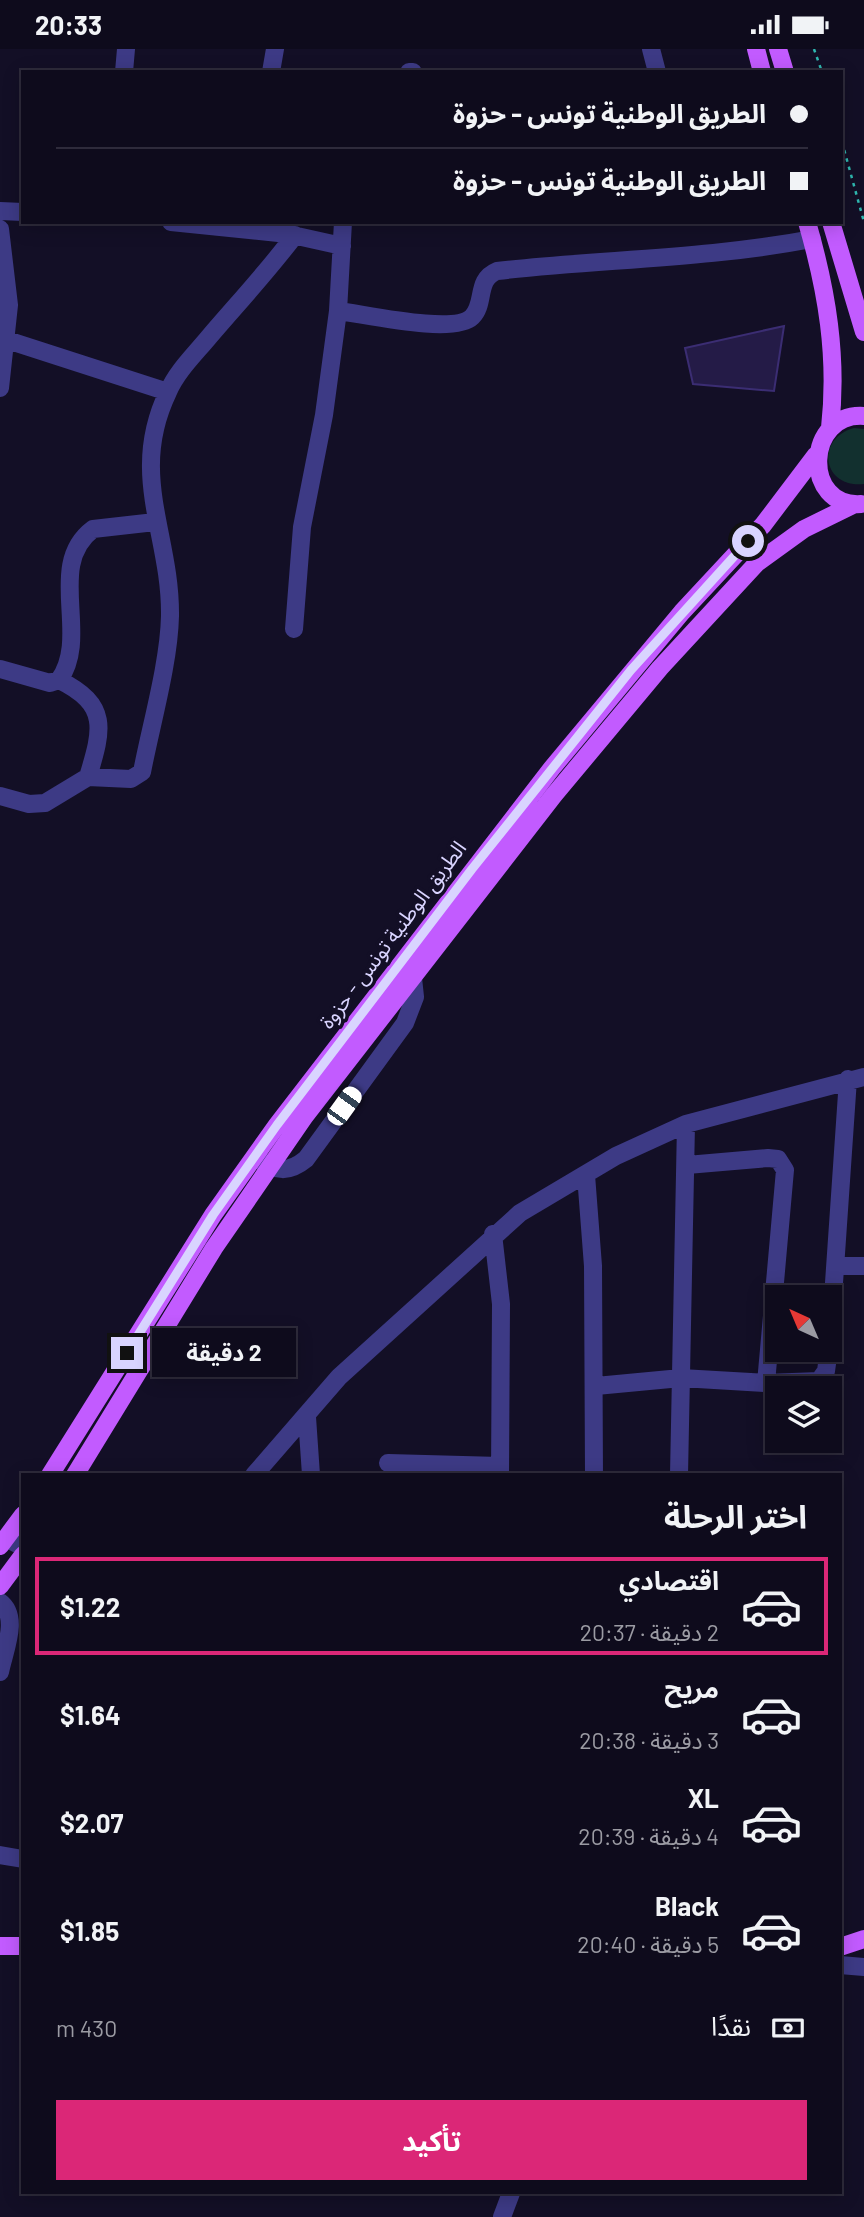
<!DOCTYPE html>
<html lang="ar">
<head>
<meta charset="utf-8">
<style>
	:root { --surface:#0e0b1c; --page:#1c1929; --text:#f1f3f6; --muted:#9b9ba3; --line:#2e2b3b; --accent:#db2777 }
	body { margin:0; font-family:Barlow,"Noto Sans Arabic",sans-serif; background:var(--page); color:var(--text); direction:rtl; height:100vh; display:flex; flex-direction:column; font-size:26px; white-space:nowrap }
	* { box-sizing:border-box; margin:0 }
	p { font-size:23px; color:var(--muted) }
	.icon { flex:none; width:38px; height:38px; fill:none; stroke:currentColor; stroke-width:2; stroke-linecap:round; stroke-linejoin:round }
	.map { position:relative; flex:1; overflow:hidden; direction:ltr }
	.drawer { position:absolute; left:21px; top:1424px; width:821px; height:721px; display:flex; flex-direction:column; background:var(--surface); border-radius:0px; box-shadow:0 4px 18px #0003,0 0 0 2px var(--line); direction:rtl }
	.drawer>* { flex:none }
	.guide { position:absolute; left:21px; top:21px; width:822px; height:154px; border-radius:0px; box-shadow:0 4px 18px #0003,0 0 0 2px var(--line); direction:rtl; display:grid; align-content:center; height:154px; padding:0 35px; background:var(--surface) }
	.needle { width:46px; rotate:316deg }
	.fabs { position:absolute; left:765px; top:1236px; display:grid; gap:14px }
	.fabs a { display:grid; place-items:center; width:77px; height:77px; border-radius:0px; background:var(--surface); box-shadow:0 4px 18px #0003,0 0 0 2px var(--line); font-size:35px }
	.end { position:absolute; width:32px; height:32px; margin:-16px; border:9px solid #d9d4ff; background:#111; box-shadow:0 0 0 4px #111 }
	.from { border-radius:50% }
	.bubble { position:absolute; height:49px; border-radius:0px; background:var(--surface); box-shadow:0 4px 18px #0003,0 0 0 2px var(--line); font-size:23px; font-weight:700; line-height:49px; text-align:center; direction:rtl }
	.car { position:absolute; width:21px; height:42px; margin:-21px -10px; border-radius:9px; box-shadow:0 0 5px 2px #0007; background:linear-gradient(#fff 24%,#345 0 40%,#fff 0 76%,#345 0 86%,#fff 0) }
	.guide b { display:flex; align-items:center; gap:24px; height:66px; font-size:26px }
	.guide b+b { border-top:2px solid var(--line) }
	.guide i { width:18px; height:18px; background:var(--text) }
	ul { padding:0; list-style:none }
	li { display:flex; align-items:center; gap:21px; height:98px; margin:0 14px 10px; padding:0 21px; border:4px solid transparent; border-radius:0px }
	li div { flex:1 }
	li b { display:block; font-size:26px }
	li em { font-style:normal; font-weight:700 }
	li.current { border-color:var(--accent) }
	li>.icon { width:63px; height:63px; stroke-width:1.5 }
	h2 { padding:0 35px; font-size:32px; line-height:84px }
	.pay { display:flex; align-items:center; gap:18px; height:77px; padding:0 35px; font-size:26px }
	.pay p { margin-inline-start:auto }
	.button { display:flex; gap:14px; margin-top:auto; padding:14px 35px }
	.button a { flex:1; height:80px; border-radius:0px; background:var(--accent); color:#fff; font-size:28px; font-weight:700; line-height:80px; text-align:center }
	.status { display:flex; justify-content:space-between; align-items:center; height:49px; padding:0 35px; background:var(--surface); direction:ltr }
	.status svg { height:19px; fill:currentColor }
	.map>svg:first-child { display:block }
</style>
</head>
<body>
<div class="status"><b>20:33</b><svg viewBox="0 0 49 12"><path d="M0 12V9h3v3zM5 12V6h3v6zM10 12V3h3v9zM15 12V0h3v12zM26 1h20v11H26zM47 4h2v5h-2z"/></svg></div>
<div class="map">
<svg width="864" height="2168" viewBox="0 0 864 2168">
	<rect width="100%" height="100%" fill="#130f26"/>
	<path fill="#12302f" d="M854,379L864,380V435C823,440 814,390 854,379Z"/>
	<path fill="#241b47" stroke="#3b2d73" stroke-width="2" d="M784,277L774,342L693,335L685,299Z"/>
	<g fill="none" stroke-linecap="round" stroke-linejoin="round">
		<path stroke="#2fb8b0" stroke-width="2.5" stroke-dasharray="3.5 5" stroke-linecap="butt" d="M814,0L822,23
			M842,93L864,173"/>
		<path stroke="#3d3a85" stroke-width="18" d="M651,0L657,23
			M124,23L126,0
			M271,23L275,0
			M409,23H413
			M0,162L23,163
			M171,173L288,185L342,197
			M0,180L9,256L0,339
			M338,262C364,265 454,286 472,268C486,254 475,231 497,222C602,210 707,210 812,190
			M7,291L168,343
			M294,580L302,478L324,366L338,262L343,173
			M0,620L50,634L59,631C91,587 45,516 93,480L155,473
			M59,631C110,656 102,681 88,728
			M0,747L29,755L45,754L88,728L131,730L142,723C151,676 169,614 170,567C171,485 128,426 168,343C177,322 195,305 209,288C238,254 268,222 295,186
			M258,1110C276,1123 289,1124 306,1110L405,974L415,948L413,929
			M687,1116L768,1109L778,1110L785,1121L766,1334
			M586,1126L593,1217L594,1426
			M493,1185L501,1255L500,1426
			M837,1217H864
			M830,1292L848,1030
			M596,1337L681,1329L766,1334L819,1332L826,1322L829,1300
			M307,1368L311,1426
			M388,1414L500,1417
			M254,1426L339,1328L520,1164L616,1107L686,1075L864,1028
			M679,1426L686,1075
			M6,1489L23,1498
			M0,1553C20,1568 4,1602 0,1623
			M0,1806L23,1810
			M840,1916L864,1918
			M502,2168L511,2144"/>
		<path stroke="#c25bff" stroke-width="18" d="M756,0L762,23
			M778,0L785,23
			M807,173C827,242 838,308 830,379
			M831,173L864,283
			M861,455C802,459 805,363 864,367
			M50,1426L213,1166L277,1076L552,719L682,563L763,476L816,406
			M75,1426L214,1199L305,1067L554,746L660,619L757,514L804,480L855,455
			M0,1497L23,1466
			M0,1537L23,1506
			M0,1897H23
			M840,1898L864,1890"/>
	</g>
	<g fill="none" stroke-linecap="round" stroke-linejoin="round">
		<path stroke="#d9d4ff" stroke-width="9" d="M127,1304L213,1166L277,1076L472,820L631,621L748,492"/>
	</g>
	<g text-anchor="middle" stroke-width="7" stroke-linejoin="round" paint-order="stroke">
		<g font-size="21" fill="#d9d4ff" stroke="#130f26">
			<text transform="translate(393 886) rotate(-53)" y="7">الطريق الوطنية تونس - حزوة</text>
		</g>
	</g>
</svg>
<div class="fabs">
<a><svg class="needle" viewBox="-14 -14 28 28"><path d="M0-13l5 13h-10z" fill="#e53935"/><path d="M0 13l5-13h-10z" fill="#9b9ba3"/></svg></a>
<a><svg class="icon" aria-label="layers" viewBox="0 0 24 24"><path d="M12 4l9 5-9 5-9-5zM3 14l9 5 9-5"/></svg></a>
</div>
<i class="end from" style="left:748px;top:492px"></i>
<i class="end" style="left:127px;top:1304px"></i>
<div class="bubble" style="left:152px;top:1279px;width:144px">2 دقيقة</div>
<i class="car" style="left:344px;top:1057px;rotate:36deg"></i>
<div class="guide">
<b><i class="from"></i>الطريق الوطنية تونس - حزوة</b>
<b><i></i>الطريق الوطنية تونس - حزوة</b>
</div>
<section class="drawer">
<h2>اختر الرحلة</h2>
<ul>
<li class="current"><svg class="icon" aria-label="car" viewBox="0 0 24 24"><path d="M5 17H2v-5l4-1 3-4h7l3 4 3 1v5h-3M9 17h6M6 11h13"/><circle cx="7" cy="17" r="2"/><circle cx="17" cy="17" r="2"/></svg><div><b>اقتصادي</b><p>2 دقيقة · 20:37</p></div><em>$1.22</em></li>
<li><svg class="icon" aria-label="car" viewBox="0 0 24 24"><path d="M5 17H2v-5l4-1 3-4h7l3 4 3 1v5h-3M9 17h6M6 11h13"/><circle cx="7" cy="17" r="2"/><circle cx="17" cy="17" r="2"/></svg><div><b>مريح</b><p>3 دقيقة · 20:38</p></div><em>$1.64</em></li>
<li><svg class="icon" aria-label="car" viewBox="0 0 24 24"><path d="M5 17H2v-5l4-1 3-4h7l3 4 3 1v5h-3M9 17h6M6 11h13"/><circle cx="7" cy="17" r="2"/><circle cx="17" cy="17" r="2"/></svg><div><b>XL</b><p>4 دقيقة · 20:39</p></div><em>$2.07</em></li>
<li><svg class="icon" aria-label="car" viewBox="0 0 24 24"><path d="M5 17H2v-5l4-1 3-4h7l3 4 3 1v5h-3M9 17h6M6 11h13"/><circle cx="7" cy="17" r="2"/><circle cx="17" cy="17" r="2"/></svg><div><b>Black</b><p>5 دقيقة · 20:40</p></div><em>$1.85</em></li>
</ul>
<div class="pay"><svg class="icon" aria-label="cash" viewBox="0 0 24 24"><path d="M3 7h18v10H3z"/><circle cx="12" cy="12" r="2"/></svg>نقدًا<p>430 m</p></div>
<div class="button"><a>تأكيد</a></div>
</section>
</div>
</body>
</html>
